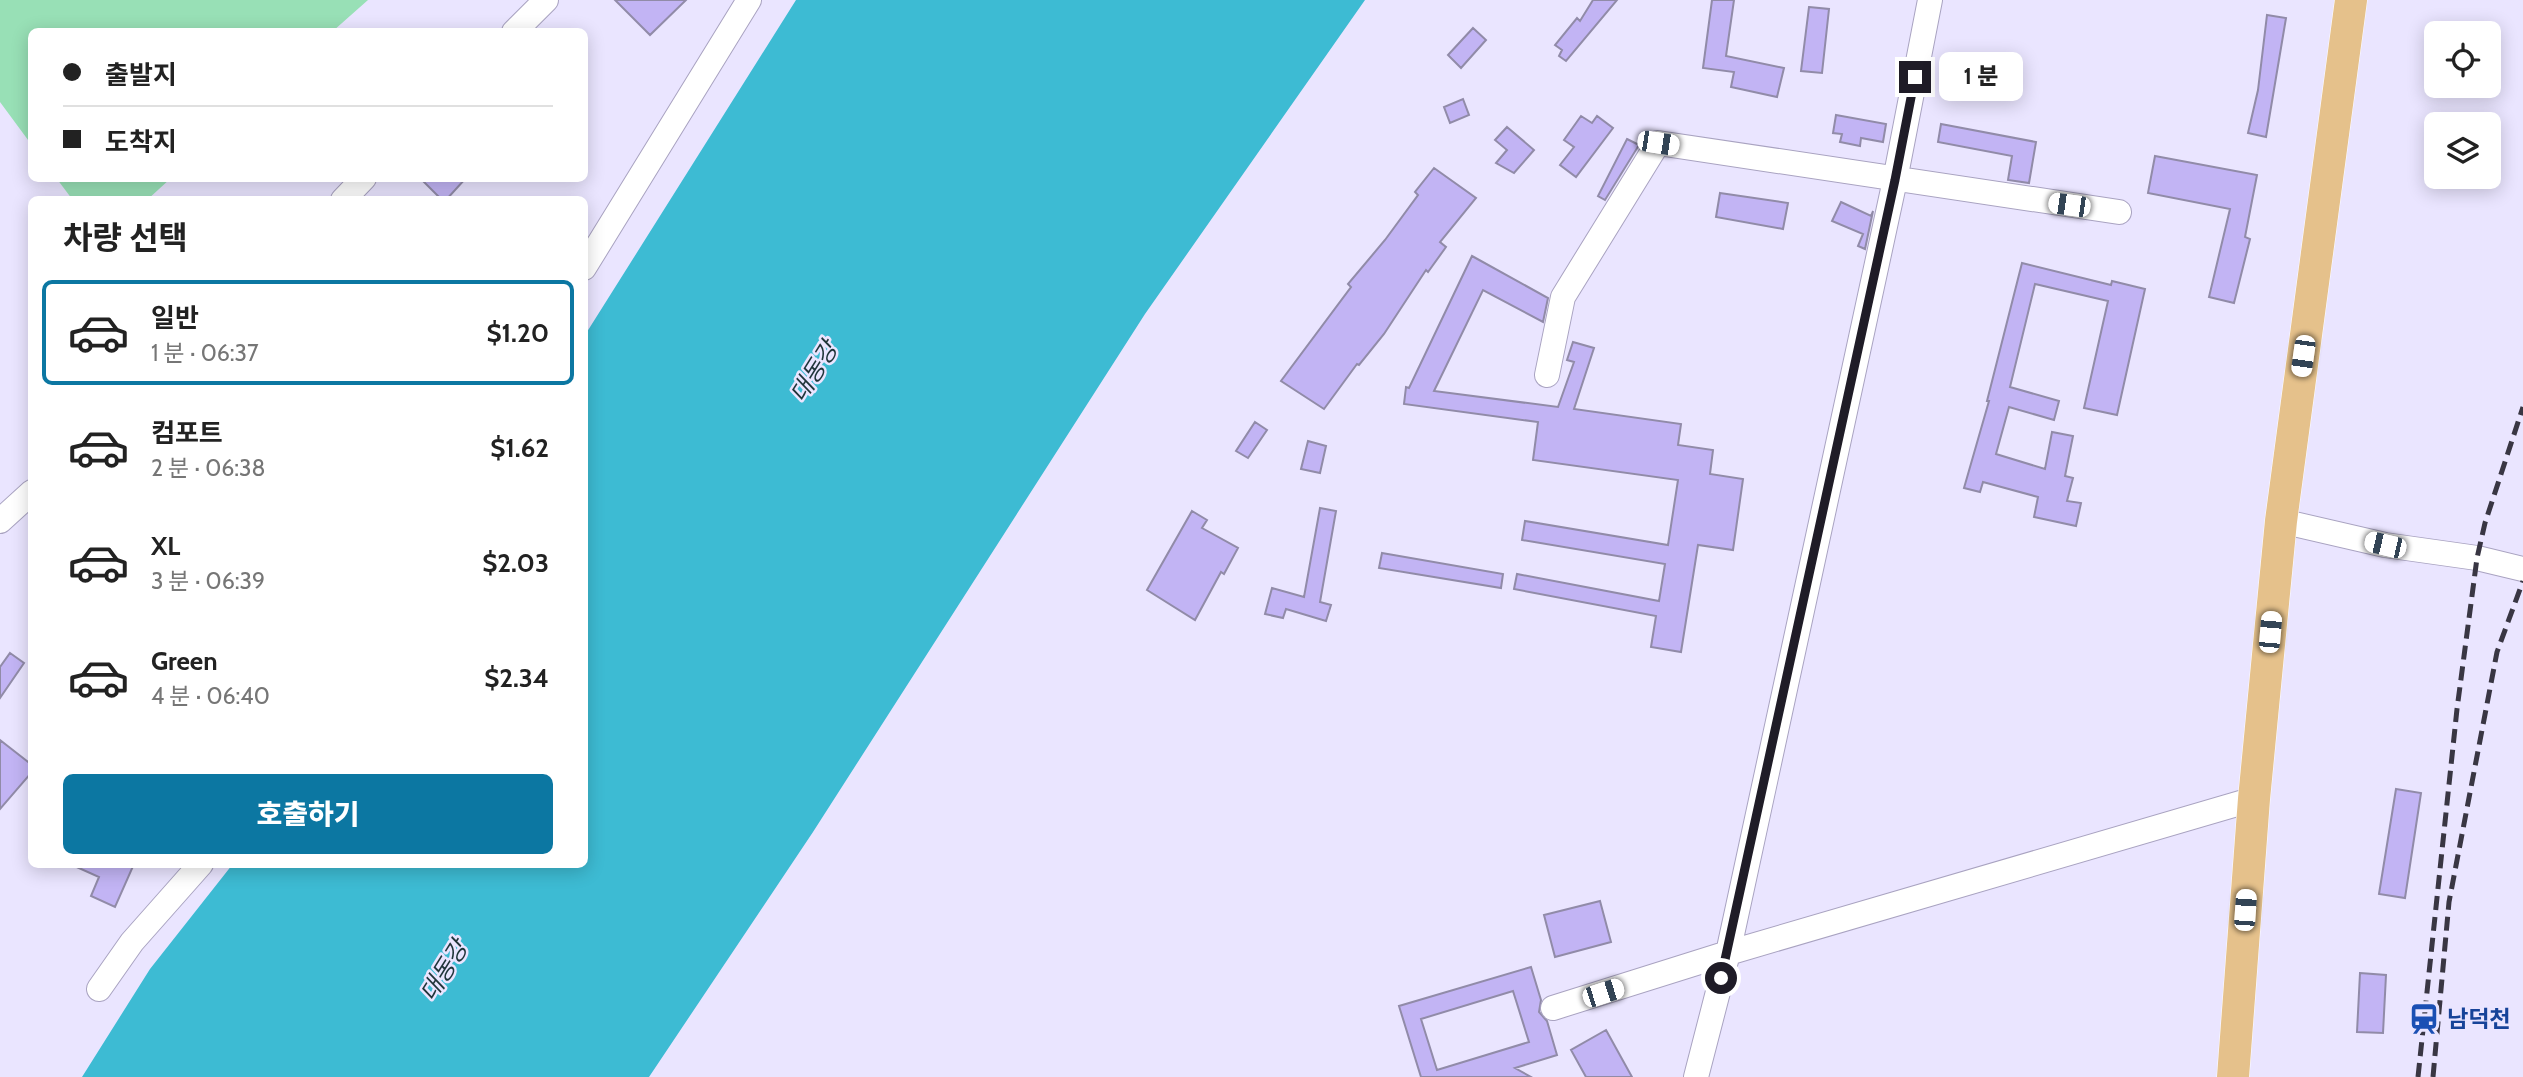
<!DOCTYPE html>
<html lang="ko">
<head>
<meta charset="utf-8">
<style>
	:root { --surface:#fff; --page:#f6f6f6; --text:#222; --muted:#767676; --line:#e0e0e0; --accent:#0c77a2 }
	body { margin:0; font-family:Cabin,"Noto Sans KR",sans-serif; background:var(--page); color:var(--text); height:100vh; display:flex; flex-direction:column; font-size:26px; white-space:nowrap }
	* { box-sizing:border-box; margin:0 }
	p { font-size:23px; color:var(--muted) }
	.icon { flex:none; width:38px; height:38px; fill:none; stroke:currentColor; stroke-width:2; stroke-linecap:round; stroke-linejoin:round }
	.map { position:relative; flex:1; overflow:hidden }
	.drawer { position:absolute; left:28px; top:196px; width:560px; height:672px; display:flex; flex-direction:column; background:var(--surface); border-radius:10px; box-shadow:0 4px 18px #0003 }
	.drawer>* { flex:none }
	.banner { position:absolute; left:28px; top:28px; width:560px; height:154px; border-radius:10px; box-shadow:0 4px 18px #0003; display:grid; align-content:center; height:154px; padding:0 35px; background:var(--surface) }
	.buttons { position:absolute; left:2424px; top:21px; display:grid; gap:14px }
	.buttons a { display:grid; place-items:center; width:77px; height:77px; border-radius:10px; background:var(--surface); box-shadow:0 4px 18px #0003; font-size:35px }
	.end { position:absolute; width:32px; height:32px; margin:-16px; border:9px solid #1f1c27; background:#fff; box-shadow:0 0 0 4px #fff }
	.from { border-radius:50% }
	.bubble { position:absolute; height:49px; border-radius:10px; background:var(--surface); box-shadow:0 4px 18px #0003; font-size:23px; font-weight:800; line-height:49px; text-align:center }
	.car { position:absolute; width:21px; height:42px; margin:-21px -10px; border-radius:9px; box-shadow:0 0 5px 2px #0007; background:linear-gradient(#fff 24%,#345 0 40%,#fff 0 76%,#345 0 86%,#fff 0) }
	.banner b { display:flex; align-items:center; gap:24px; height:66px; font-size:26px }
	.banner b+b { border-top:2px solid var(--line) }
	.banner i { width:18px; height:18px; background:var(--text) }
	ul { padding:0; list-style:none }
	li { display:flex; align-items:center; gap:21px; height:105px; margin:0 14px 10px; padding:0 21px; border:4px solid transparent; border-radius:10px }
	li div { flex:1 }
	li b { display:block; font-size:26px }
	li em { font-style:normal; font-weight:800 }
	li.current { border-color:var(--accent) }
	li>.icon { width:63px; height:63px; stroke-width:1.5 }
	h2 { padding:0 35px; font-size:32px; line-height:84px }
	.primary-button { display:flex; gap:14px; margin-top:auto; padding:14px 35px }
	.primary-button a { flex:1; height:80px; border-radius:10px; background:var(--accent); color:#fff; font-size:28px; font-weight:800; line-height:80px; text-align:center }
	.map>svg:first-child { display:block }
</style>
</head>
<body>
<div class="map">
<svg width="2523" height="1077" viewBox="0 0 2523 1077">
	<rect width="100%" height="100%" fill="#eae5ff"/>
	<path fill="#98e0b6" d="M0,0H368L333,31L32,32L31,144L0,102Z
		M57,179H170L147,200L72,199Z"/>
	<path fill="#3dbbd3" d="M796,0H1365L1145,314L813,832L649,1077H82L150,969L232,865L584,864L585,335Z"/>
	<path fill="#c2b4f4" stroke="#918ba8" stroke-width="2" fill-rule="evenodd" d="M615,0H686L650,35Z
		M1593,0H1617L1566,61L1559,56L1562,50L1555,45L1577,18L1580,21Z
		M1712,0H1734L1726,56L1784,68L1777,97L1731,87L1734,72L1703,68Z
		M1809,7L1829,9L1822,73L1801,71Z
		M2267,15L2286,18L2266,137L2248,133L2258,90Z
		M1473,28L1486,40L1461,68L1448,55Z
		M1463,99L1469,115L1450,123L1444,107Z
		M1836,115L1886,124L1883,142L1861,138L1860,146L1840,142L1842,134L1833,133Z
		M1581,116L1592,123L1597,116L1613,128L1576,177L1560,165L1574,147L1564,140Z
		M1941,124L2036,142L2029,183L2008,180L2012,156L1938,142Z
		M1507,127L1534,150L1514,173L1496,163L1507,150L1495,140Z
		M1627,139L1639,145L1605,200L1598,196Z
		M2155,156L2257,175L2245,237L2250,239L2234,303L2209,297L2230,209L2148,193Z
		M1434,168L1476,198L1440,242L1446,247L1428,272L1426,270L1384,334L1359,365L1357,364L1324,409L1281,381L1351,287L1348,284L1385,240L1418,195L1415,192Z
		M420,178H466L446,200H442Z
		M1720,193L1788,203L1783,229L1716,217Z
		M1841,202L1871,216L1873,211L1865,249L1858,246L1863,234L1832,221Z
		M1472,256L1548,298L1543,322L1483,290L1434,391L1558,407L1574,362L1567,360L1573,342L1594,348L1574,409L1681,424L1678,445L1713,450L1710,474L1743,479L1733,550L1698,545L1681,652L1651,647L1656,616L1514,589L1517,574L1659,601L1665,564L1522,540L1525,521L1668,545L1678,480L1533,460L1538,422L1404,404L1406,387L1409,388Z
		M2022,263L2111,285L2112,281L2145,289L2117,415L2084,408L2108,301L2035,284L2010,387L2059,401L2054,420L2009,407L1996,454L2045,469L2052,432L2073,436L2065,476L2073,478L2067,501L2081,503L2076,526L2034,517L2038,497L1983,482L1980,492L1964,488L1989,401H1987Z
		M1255,422L1267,430L1248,458L1236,451Z
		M1308,441L1326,446L1320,473L1301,469Z
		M1320,508L1336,511L1320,602L1331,605L1326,621L1286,609L1283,618L1265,614L1272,588L1304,597Z
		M1192,511L1207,520L1202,528L1238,548L1224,574L1221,572L1195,620L1147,590Z
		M1382,553L1503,574L1501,588L1379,568Z
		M10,653L24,663L0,698V667Z
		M0,740L32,765V772L0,809Z
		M2396,789L2421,793L2405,898L2379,894Z
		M70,864H134L115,907L91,896L99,877Z
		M1600,901L1611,942L1555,957L1544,915Z
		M1531,967L1541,1000L1539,1012L1547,1021L1557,1055L1515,1068L1531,1077H1421L1399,1006ZM1513,991L1529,1042L1437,1070L1421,1019Z
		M2360,973L2386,975L2383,1033L2357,1032Z
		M1606,1030L1632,1077H1586L1571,1050Z"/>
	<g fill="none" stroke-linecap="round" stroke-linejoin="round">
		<defs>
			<path id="minor" d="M514,32L546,0
				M343,200L364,178
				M584,268L749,0
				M1547,375L1563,297L1658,143L2119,212
				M0,521L32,492
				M2281,521L2385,545L2477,558L2523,569
				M99,989L132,942L201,864
				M1553,1008L1728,953L2254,799
				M1696,1077L1728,953L1895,180L1930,0"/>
			<path id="major" d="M2233,1077L2254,799L2281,521L2351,0"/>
		</defs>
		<use href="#minor" stroke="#a9a3c1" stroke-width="26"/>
		<use href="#major" stroke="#fff" stroke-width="33"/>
		<use href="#minor" stroke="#fff" stroke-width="24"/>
		<use href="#major" stroke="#e5c18b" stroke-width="32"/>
		<path stroke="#393643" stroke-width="5" stroke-dasharray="14 7" stroke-linecap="butt" d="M2418,1077L2457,709L2477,558L2485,523L2523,407
			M2433,1077L2449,902L2497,652L2523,581"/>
	</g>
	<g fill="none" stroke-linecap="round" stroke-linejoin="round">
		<path stroke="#1f1c27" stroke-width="9" d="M1721,978L1895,180L1915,77"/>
	</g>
	<defs>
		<symbol id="station-bare" viewBox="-9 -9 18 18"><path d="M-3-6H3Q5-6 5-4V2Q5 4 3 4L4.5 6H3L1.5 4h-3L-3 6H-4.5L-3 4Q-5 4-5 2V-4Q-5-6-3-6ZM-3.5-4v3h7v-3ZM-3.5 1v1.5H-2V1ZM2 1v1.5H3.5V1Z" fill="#1a4fb4" stroke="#eae5ff" stroke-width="2.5" paint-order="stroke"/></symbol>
	</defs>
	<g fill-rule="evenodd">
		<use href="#station-bare" x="2402" y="997" width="44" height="44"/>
	</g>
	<g text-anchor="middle" stroke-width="5" stroke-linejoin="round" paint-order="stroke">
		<g font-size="23" font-weight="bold" fill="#164399" stroke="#eae5ff" text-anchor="start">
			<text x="2447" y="1027">남덕천</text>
		</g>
		<g font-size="24" font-style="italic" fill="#1f3439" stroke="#eae5ff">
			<text transform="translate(814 372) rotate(-58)" y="8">대동강</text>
			<text transform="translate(444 971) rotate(-58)" y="8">대동강</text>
		</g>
	</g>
</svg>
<div class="buttons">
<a><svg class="icon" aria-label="locate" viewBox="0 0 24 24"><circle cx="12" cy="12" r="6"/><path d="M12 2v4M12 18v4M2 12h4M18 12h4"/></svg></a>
<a><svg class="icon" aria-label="layers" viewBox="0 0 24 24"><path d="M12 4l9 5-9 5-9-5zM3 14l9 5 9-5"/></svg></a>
</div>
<i class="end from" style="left:1721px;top:978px"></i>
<i class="end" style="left:1915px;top:77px"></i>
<div class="bubble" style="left:1939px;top:52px;width:84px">1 분</div>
<i class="car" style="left:1658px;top:143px;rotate:99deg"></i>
<i class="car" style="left:2069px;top:205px;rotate:278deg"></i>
<i class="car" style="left:2303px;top:356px;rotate:188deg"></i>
<i class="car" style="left:2385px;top:545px;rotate:283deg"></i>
<i class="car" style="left:2270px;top:632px;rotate:5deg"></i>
<i class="car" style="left:2245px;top:910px;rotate:4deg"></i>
<i class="car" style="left:1603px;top:993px;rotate:72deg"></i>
<div class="banner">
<b><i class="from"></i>출발지</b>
<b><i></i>도착지</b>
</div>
<section class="drawer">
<h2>차량 선택</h2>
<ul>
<li class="current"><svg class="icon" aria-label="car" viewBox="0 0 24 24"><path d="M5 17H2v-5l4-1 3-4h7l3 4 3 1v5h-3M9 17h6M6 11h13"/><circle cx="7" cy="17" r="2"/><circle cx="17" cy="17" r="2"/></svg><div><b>일반</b><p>1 분 · 06:37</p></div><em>$1.20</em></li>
<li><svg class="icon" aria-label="car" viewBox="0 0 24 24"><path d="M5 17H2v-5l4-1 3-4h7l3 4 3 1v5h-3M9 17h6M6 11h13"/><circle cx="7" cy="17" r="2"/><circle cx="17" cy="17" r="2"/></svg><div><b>컴포트</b><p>2 분 · 06:38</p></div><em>$1.62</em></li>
<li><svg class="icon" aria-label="car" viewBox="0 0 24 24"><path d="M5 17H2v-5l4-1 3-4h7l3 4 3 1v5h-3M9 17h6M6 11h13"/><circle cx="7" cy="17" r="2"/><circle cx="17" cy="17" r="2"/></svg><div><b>XL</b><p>3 분 · 06:39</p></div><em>$2.03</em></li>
<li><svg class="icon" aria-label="car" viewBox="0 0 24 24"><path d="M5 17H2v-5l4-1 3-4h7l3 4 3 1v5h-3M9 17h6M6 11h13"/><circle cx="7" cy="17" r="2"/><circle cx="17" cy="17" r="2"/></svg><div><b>Green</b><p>4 분 · 06:40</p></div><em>$2.34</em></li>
</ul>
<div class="primary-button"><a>호출하기</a></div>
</section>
</div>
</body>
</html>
